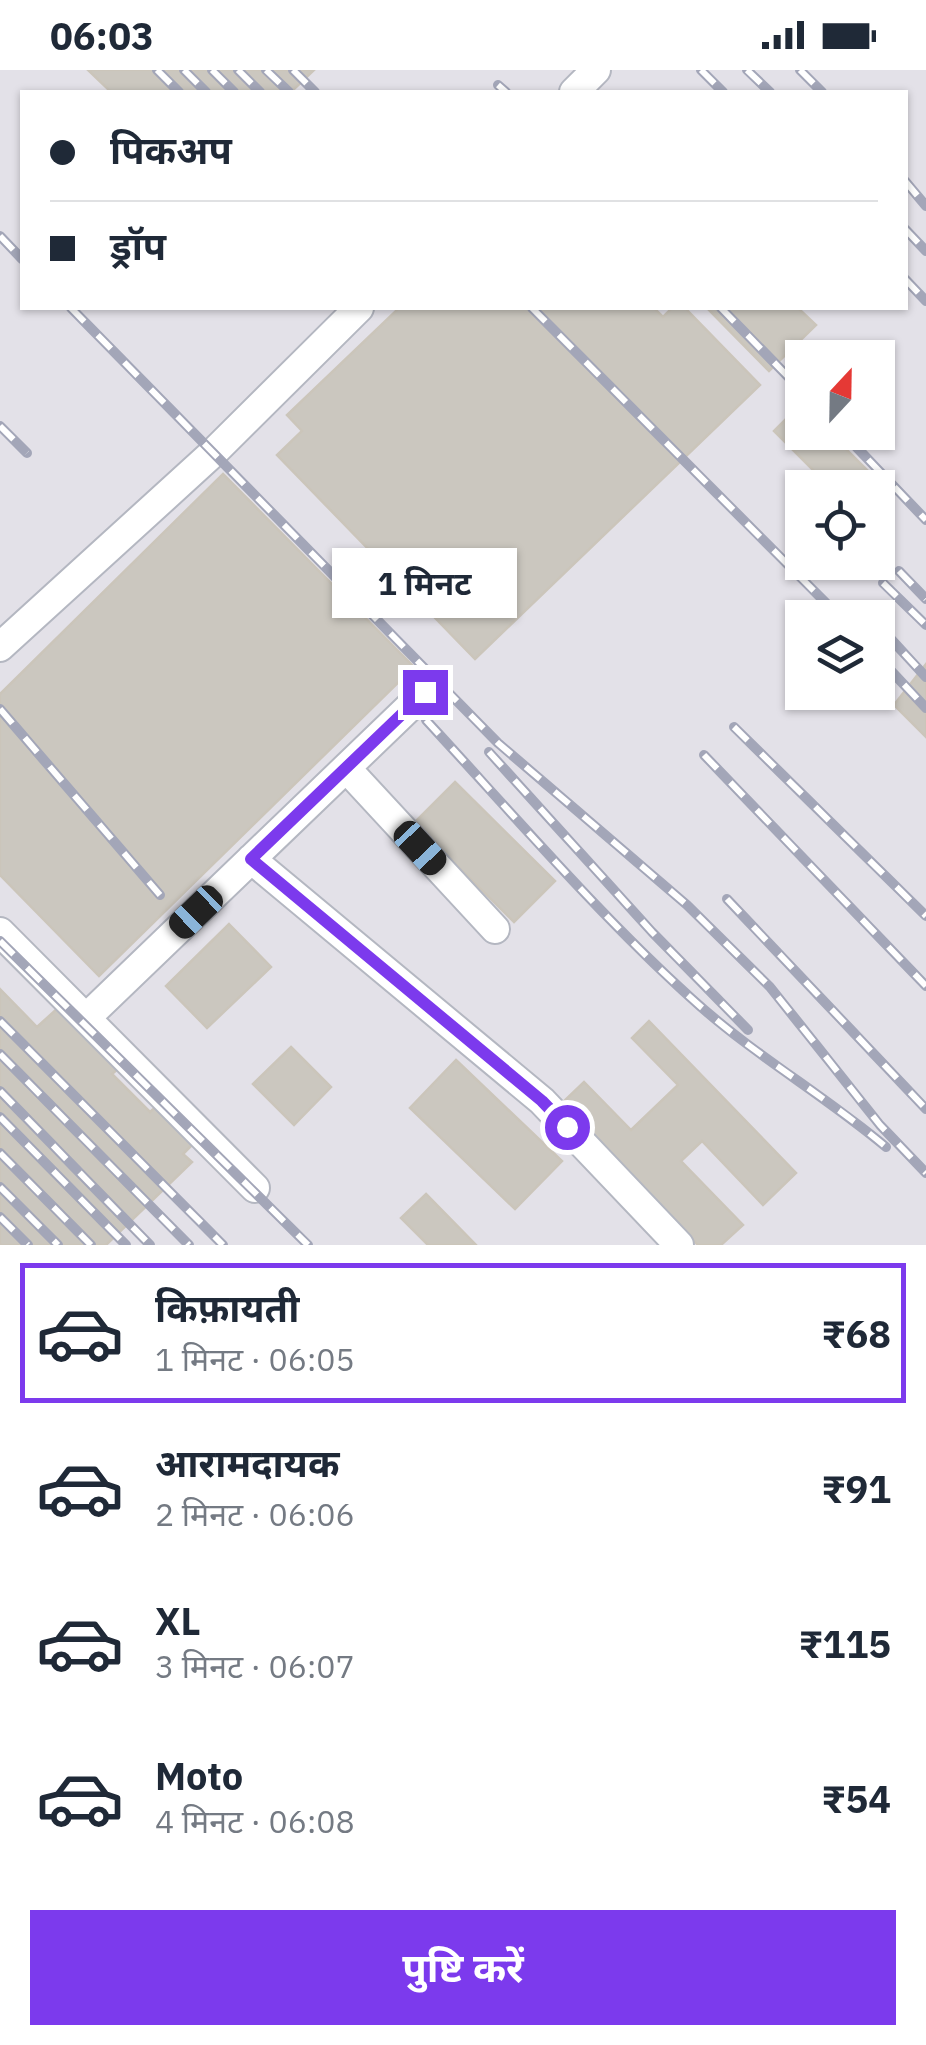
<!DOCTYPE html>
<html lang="hi">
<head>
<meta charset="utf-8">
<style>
	:root { --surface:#fff; --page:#f2f2f3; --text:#1f2937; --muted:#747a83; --line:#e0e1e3; --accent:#7c3aed }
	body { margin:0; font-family:"IBM Plex Sans","Noto Sans Devanagari",sans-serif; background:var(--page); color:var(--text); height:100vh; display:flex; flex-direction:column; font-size:38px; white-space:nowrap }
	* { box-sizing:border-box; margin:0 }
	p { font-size:32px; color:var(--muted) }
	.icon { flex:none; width:55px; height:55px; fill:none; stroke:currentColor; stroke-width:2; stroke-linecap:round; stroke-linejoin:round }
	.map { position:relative; height:1175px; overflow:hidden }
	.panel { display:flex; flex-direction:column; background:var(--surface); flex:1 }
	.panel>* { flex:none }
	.hud { position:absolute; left:20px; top:20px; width:888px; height:220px; border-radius:0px; box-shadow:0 2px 8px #0004; display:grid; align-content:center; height:220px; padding:0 30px; background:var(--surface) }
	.needle { width:65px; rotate:22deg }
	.controls { position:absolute; left:785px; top:270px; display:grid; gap:20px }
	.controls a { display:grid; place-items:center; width:110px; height:110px; border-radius:0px; background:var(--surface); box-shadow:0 2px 8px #0004; font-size:50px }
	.end { position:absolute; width:45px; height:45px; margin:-22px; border:12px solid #7c3aed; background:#fff; box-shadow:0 0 0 5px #fff }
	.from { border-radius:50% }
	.bubble { position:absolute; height:70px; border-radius:0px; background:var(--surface); box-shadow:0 2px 8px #0004; font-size:32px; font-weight:700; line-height:70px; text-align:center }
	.car { position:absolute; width:30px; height:60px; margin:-30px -15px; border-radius:12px; box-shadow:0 0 8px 2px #0007; background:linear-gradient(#222 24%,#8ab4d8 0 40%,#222 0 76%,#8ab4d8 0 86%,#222 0) }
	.hud b { display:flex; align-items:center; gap:35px; height:95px; font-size:38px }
	.hud b+b { border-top:2px solid var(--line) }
	.hud i { width:25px; height:25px; background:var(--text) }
	ul { padding:18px 0 0; list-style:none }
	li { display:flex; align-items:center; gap:30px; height:140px; margin:0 20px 15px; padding:0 10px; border:5px solid transparent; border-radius:0px }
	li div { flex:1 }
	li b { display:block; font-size:38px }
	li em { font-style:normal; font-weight:700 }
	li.active { border-color:var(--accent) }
	li>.icon { width:90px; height:90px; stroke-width:1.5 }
	.action { display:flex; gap:20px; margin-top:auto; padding:20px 30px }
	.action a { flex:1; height:115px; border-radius:0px; background:var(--accent); color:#fff; font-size:40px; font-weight:700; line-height:115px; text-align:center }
	.status { display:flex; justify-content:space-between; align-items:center; height:70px; padding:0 50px; background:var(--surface); direction:ltr }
	.status svg { height:28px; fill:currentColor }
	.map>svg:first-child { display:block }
</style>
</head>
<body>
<div class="status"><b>06:03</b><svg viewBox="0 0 49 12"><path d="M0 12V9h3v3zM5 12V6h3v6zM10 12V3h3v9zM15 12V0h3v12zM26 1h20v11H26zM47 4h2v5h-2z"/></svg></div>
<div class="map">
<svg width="926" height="1175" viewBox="0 0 926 1175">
	<rect width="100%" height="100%" fill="#efe9e1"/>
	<path fill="#e3e1e8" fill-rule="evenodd" d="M0,0H926V1175H0ZM22,22H905V238H22ZM802,288H878V362H802ZM802,418H878V492H802ZM802,548H878V622H802Z"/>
	<path fill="#cbc7bf" stroke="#cbc5ba" stroke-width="2.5" d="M88,0H314L291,22H111Z
		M399,238H654L663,247L672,238H685L760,315L475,589L277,385L302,361L287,345Z
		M707,238H798L816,255L769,301Z
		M801,334L802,362H829L868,401L852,418H831L774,361Z
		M223,404L414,597L99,906L0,805V624Z
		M926,594V667L894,635Z
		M455,712L555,811L514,852L414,753Z
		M229,854L271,897L207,958L166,916Z
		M0,919L37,957L59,937L119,998L112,1004L150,1042L159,1034L195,1072L183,1084L192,1092L106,1175H0Z
		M649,951L796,1103L763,1135L702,1071L681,1091L743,1155L721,1175H698L561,1034L584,1012L631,1060L678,1015L632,968Z
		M291,977L331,1017L294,1055L253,1014Z
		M456,990L562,1091L515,1139L410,1038Z
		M426,1124L476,1175H428L401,1148Z"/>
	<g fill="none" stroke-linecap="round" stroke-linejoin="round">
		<defs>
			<path id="minor" d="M574,22L596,0
				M0,577L214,382L359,238
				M346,698L495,859
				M251,789L542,1031L679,1175
				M0,862L255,1118
				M86,948L425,622"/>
		</defs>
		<use href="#minor" stroke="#b4b7c1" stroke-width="32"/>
		<use href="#minor" stroke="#fff" stroke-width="28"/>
		<defs>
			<path id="rail" d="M157,0L179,22
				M184,0L206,22
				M212,0L234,22
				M238,0L260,22
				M266,0L289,22
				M293,0L315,22
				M701,0L723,22
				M747,0L770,22
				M800,0L822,22
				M498,15L506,22
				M905,111L926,136
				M905,159L926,181
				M0,166L22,189
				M905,209L926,231
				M71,238L498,673L687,835L770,917L880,1055L926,1103
				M532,238L841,548
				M721,238L802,321
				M0,356L27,383
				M842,362L926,450
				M899,501L926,529
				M883,513L926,555
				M860,537L870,548
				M878,555L926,607
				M878,587L926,638
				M0,639L160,825
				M426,650C513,744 596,842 691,928C752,984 823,1024 886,1077
				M734,657L926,846
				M489,682L652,862L748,960
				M704,685L926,916
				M727,829L926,1039
				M0,871L308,1175
				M0,951L223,1175
				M0,984L189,1175
				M0,1021L150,1175
				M0,1047L126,1175
				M0,1083L91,1175
				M0,1117L58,1175
				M0,1147L28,1175"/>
		</defs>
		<use href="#rail" stroke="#a3a6b8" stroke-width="10"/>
		<use href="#rail" stroke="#fff" stroke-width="6" stroke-dasharray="19" stroke-linecap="butt"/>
	</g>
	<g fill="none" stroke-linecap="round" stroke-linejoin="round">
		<path stroke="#7c3aed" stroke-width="12" d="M425,622L251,789L542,1031L567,1057"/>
	</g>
</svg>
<div class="controls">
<a><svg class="needle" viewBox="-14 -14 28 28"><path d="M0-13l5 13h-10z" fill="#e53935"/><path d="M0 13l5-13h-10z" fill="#747a83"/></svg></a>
<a><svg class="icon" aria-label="locate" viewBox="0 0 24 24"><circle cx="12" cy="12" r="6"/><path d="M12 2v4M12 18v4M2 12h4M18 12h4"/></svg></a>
<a><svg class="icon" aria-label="layers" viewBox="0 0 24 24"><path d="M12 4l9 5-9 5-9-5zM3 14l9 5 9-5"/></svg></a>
</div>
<i class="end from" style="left:567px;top:1057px"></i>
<i class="end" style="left:425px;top:622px"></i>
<div class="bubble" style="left:332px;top:478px;width:185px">1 मिनट</div>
<i class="car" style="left:420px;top:778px;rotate:137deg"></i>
<i class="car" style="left:196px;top:842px;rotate:226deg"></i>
<div class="hud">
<b><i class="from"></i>पिकअप</b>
<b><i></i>ड्रॉप</b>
</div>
</div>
<section class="panel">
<ul>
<li class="active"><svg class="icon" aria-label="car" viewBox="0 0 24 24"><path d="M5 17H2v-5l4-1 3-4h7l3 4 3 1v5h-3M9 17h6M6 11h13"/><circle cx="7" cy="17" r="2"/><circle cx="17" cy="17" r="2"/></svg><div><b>किफ़ायती</b><p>1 मिनट · 06:05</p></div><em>₹68</em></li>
<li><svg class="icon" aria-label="car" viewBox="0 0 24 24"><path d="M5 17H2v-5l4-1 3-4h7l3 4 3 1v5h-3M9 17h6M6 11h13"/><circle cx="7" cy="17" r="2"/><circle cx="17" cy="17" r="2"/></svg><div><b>आरामदायक</b><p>2 मिनट · 06:06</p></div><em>₹91</em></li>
<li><svg class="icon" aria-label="car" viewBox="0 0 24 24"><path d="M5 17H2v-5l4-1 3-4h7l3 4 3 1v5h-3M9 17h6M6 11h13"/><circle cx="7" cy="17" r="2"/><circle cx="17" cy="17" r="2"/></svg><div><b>XL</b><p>3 मिनट · 06:07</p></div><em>₹115</em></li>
<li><svg class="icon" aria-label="car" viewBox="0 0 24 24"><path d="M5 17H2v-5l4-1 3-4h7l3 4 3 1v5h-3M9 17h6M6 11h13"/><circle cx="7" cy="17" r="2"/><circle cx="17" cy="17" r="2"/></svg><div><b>Moto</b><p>4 मिनट · 06:08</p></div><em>₹54</em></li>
</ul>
<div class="action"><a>पुष्टि करें</a></div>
</section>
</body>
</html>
